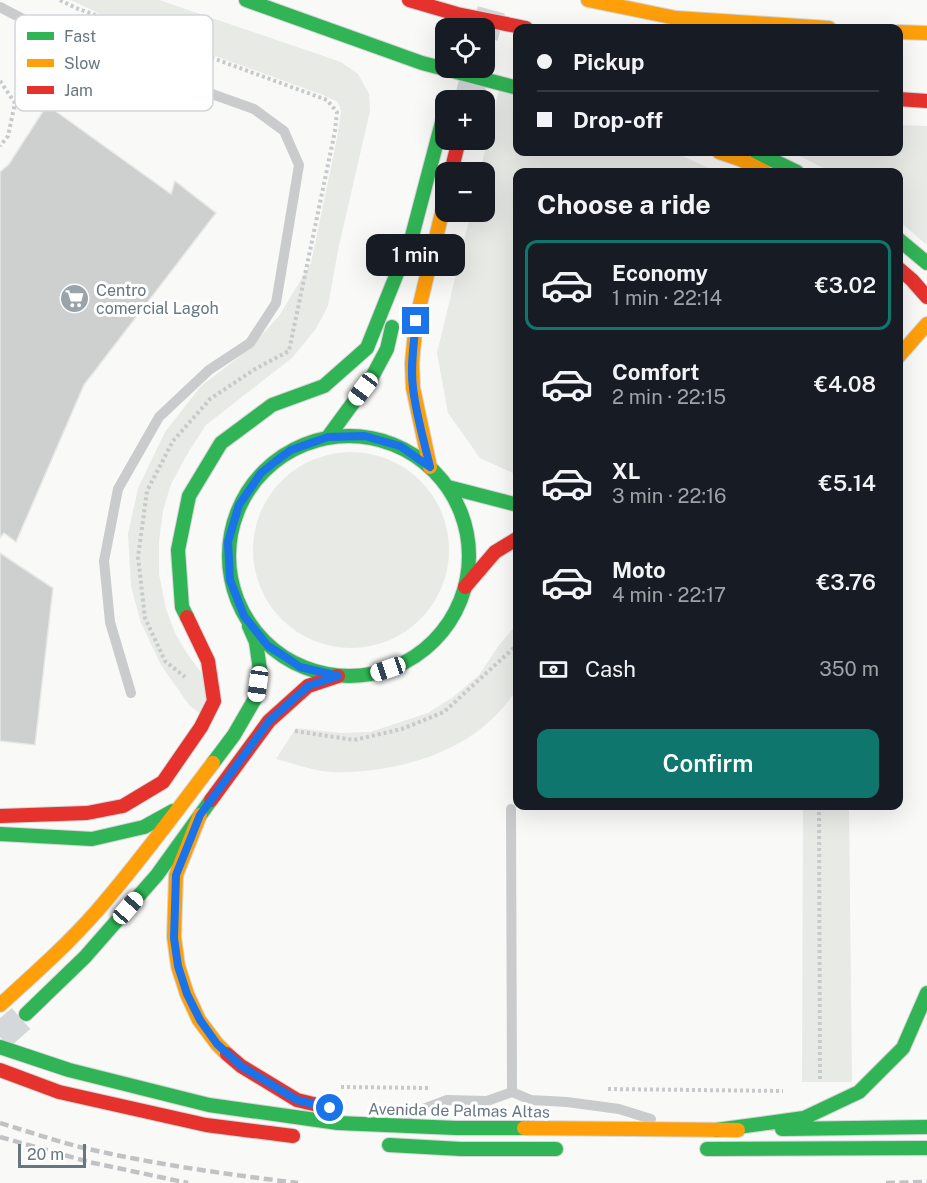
<!DOCTYPE html>
<html lang="en">
<head>
<meta charset="utf-8">
<style>
	:root { --surface:#171b24; --page:#242831; --text:#f1f3f6; --muted:#9ea1a6; --line:#363941; --accent:#0f766e }
	body { margin:0; font-family:"Public Sans",sans-serif; background:var(--page); color:var(--text); height:100vh; display:flex; flex-direction:column; font-size:22px; white-space:nowrap }
	* { box-sizing:border-box; margin:0 }
	p { font-size:20px; color:var(--muted) }
	.icon { flex:none; width:33px; height:33px; fill:none; stroke:currentColor; stroke-width:2; stroke-linecap:round; stroke-linejoin:round }
	.map { position:relative; flex:1; overflow:hidden }
	.sheet { position:absolute; left:513px; top:168px; width:390px; height:642px; display:flex; flex-direction:column; background:var(--surface); border-radius:12px; box-shadow:0 6px 24px #0002 }
	.sheet>* { flex:none }
	.banner { position:absolute; left:513px; top:24px; width:390px; height:132px; border-radius:12px; box-shadow:0 6px 24px #0002; display:grid; align-content:center; height:132px; padding:0 24px; background:var(--surface) }
	.controls { position:absolute; left:435px; top:18px; display:grid; gap:12px }
	.controls a { display:grid; place-items:center; width:60px; height:60px; border-radius:12px; background:var(--surface); box-shadow:0 6px 24px #0002; font-size:30px }
	.scale { position:absolute; left:18px; bottom:15px; width:68px; box-sizing:border-box; padding-left:6px; border:3px solid #667780; border-top:0; font-size:16px; line-height:21px; white-space:nowrap; color:#667780; -webkit-text-stroke:4px #fff; paint-order:stroke }
	.end { position:absolute; width:27px; height:27px; margin:-14px; border:8px solid #1a73e8; background:#fff; box-shadow:0 0 0 3px #fff }
	.from { border-radius:50% }
	.bubble { position:absolute; height:42px; border-radius:12px; background:var(--surface); box-shadow:0 6px 24px #0002; font-size:20px; font-weight:600; line-height:42px; text-align:center }
	.car { position:absolute; width:18px; height:36px; margin:-18px -9px; border-radius:8px; box-shadow:0 0 4px 2px #0007; background:linear-gradient(#fff 24%,#345 0 40%,#fff 0 76%,#345 0 86%,#fff 0) }
	.banner b { display:flex; align-items:center; gap:21px; height:57px; font-size:22px }
	.banner b+b { border-top:2px solid var(--line) }
	.banner i { width:15px; height:15px; background:var(--text) }
	ul { padding:0; list-style:none }
	li { display:flex; align-items:center; gap:18px; height:90px; margin:0 12px 9px; padding:0 12px; border:3px solid transparent; border-radius:12px }
	li div { flex:1 }
	li b { display:block; font-size:22px }
	li em { font-style:normal; font-weight:600 }
	li.active { border-color:var(--accent) }
	li>.icon { width:54px; height:54px; stroke-width:1.5 }
	h2 { padding:0 24px; font-size:27px; line-height:72px }
	.pay { display:flex; align-items:center; gap:15px; height:66px; padding:0 24px; font-size:22px }
	.pay p { margin-inline-start:auto }
	.action { display:flex; gap:12px; margin-top:auto; padding:12px 24px }
	.action a { flex:1; height:69px; border-radius:12px; background:var(--accent); color:#fff; font-size:24px; font-weight:600; line-height:69px; text-align:center }
	.map>svg:first-child { display:block }
</style>
</head>
<body>
<div class="map">
<svg width="927" height="1183" viewBox="0 0 927 1183">
	<rect width="100%" height="100%" fill="#f9f9f8"/>
	<path fill="#e8eae6" d="M71,0H159L341,62L358,74L369,94L370,111L338,250L328,306L315,330L292,358L206,425L189,451L171,484L163,511L159,541V574L166,609L175,633L188,655L207,680L211,722L189,705L161,665L141,623L131,586L128,534L138,488L165,432L201,386L248,350L279,316L311,263L338,133L341,110L338,102L323,95L104,16Z
		M500,86L517,92L518,152H673L718,172H518L517,475L480,458L448,413L437,353L471,212H484V172H480Z
		M899,125L927,126V245L899,221L898,172H831L792,152H898Z
		M253 550a98 98 0 1 1 196 0a98 98 0 1 1-196 0Z
		M517,624V690C507,703 496,717 483,727C443,760 380,774 330,772C314,771 292,763 276,759L296,728L340,733L370,732L428,713L453,697L479,675L499,645Z
		M803,806H849L852,1082H802Z"/>
	<path fill="#ced0d0" stroke="#e8e8e8" stroke-width="1.5" d="M47,105L171,194L175,181L216,213L84,385L16,542L4,533L0,538V172L9,164Z
		M0,553L53,588L35,745L0,741Z"/>
	<g fill="none" stroke-linecap="round" stroke-linejoin="round">
		<path stroke="#d4d8da" stroke-width="28" stroke-dasharray="28 14" stroke-linecap="butt" d="M484,37L494,0
			M468,100L477,68
			M0,1037L26,1014"/>
		<defs>
			<path id="fast" d="M246,0L422,63L518,88
				M756,152L797,172
				M898,239L927,263
				M406,259L446,107
				M229 556a120 120 0 1 1 240 0a120 120 0 1 1-240 0Z
				M328,437L372,377L387,349L392,327
				M448,487L518,505
				M187,617L182,607L178,550L189,496L221,443L272,405L324,386L367,348L410,241
				M213,763L234,735L256,697L260,670L256,642L249,626
				M0,834L92,839L144,827L173,811
				M26,1014L85,957L157,875L211,800
				M0,1047L69,1070L209,1105L338,1123L456,1128H524
				M782,1129L927,1127
				M716,1130L804,1118L859,1092L903,1048L927,993
				M389,1145L461,1149H556
				M707,1149L927,1148"/>
			<path id="slow" d="M588,0L676,18L829,28
				M898,32L927,33
				M719,152L742,160L765,172
				M898,357L927,324
				M430,467L413,388L412,363L416,321L446,196
				M200,815L176,875L174,937L178,966L187,994L199,1020L217,1044L227,1054
				M0,1005C33,975 67,945 96,912C138,864 175,813 213,763
				M524,1128L738,1130"/>
			<path id="jam" d="M409,0L457,14L526,28
				M898,99L927,101
				M451,172L459,140
				M898,268L912,280L927,297
				M465,587L495,552L518,538
				M211,800L269,721L308,686L338,676
				M0,816L87,813L123,806L163,782L201,727L214,701L208,661L187,617
				M227,1054L241,1066L297,1100L326,1107
				M0,1070L59,1092L206,1125L293,1136"/>
		</defs>
		<use href="#fast" stroke="#d5d6d6" stroke-width="16"/>
		<use href="#slow" stroke="#d5d6d6" stroke-width="16"/>
		<use href="#jam" stroke="#d5d6d6" stroke-width="16"/>
		<path stroke="#c8c9ca" stroke-width="4" stroke-dasharray="3 3" stroke-linecap="butt" d="M60,0L76,8L327,100L337,112L335,131L289,351L255,369L210,399L173,441L147,491L138,557L145,618L165,661L185,677
			M0,81L15,103L8,136L0,146
			M295,731L354,740L402,729L444,712L518,644
			M819,806L820,1082
			M341,1087L429,1088
			M608,1089L783,1091"/>
		<path stroke="#cacbcc" stroke-width="10" d="M0,7L69,43L254,109L284,131L299,165L276,303L250,343L209,370L159,417L118,489L104,561L110,622L131,693
			M511,809L512,1092
			M402,1117L447,1100L487,1101L512,1092L531,1100L567,1102L619,1109L651,1119"/>
		<use href="#fast" stroke="#30b455" stroke-width="14"/>
		<use href="#slow" stroke="#ff9f0a" stroke-width="14"/>
		<use href="#jam" stroke="#e5322d" stroke-width="14"/>
		<path stroke="#c0c2c3" stroke-width="4.5" stroke-dasharray="9 4.5" stroke-linecap="butt" d="M0,1123C26,1131 53,1140 80,1147C151,1164 225,1174 298,1183
			M0,1137L89,1162L188,1183
			M886,1183L927,1182"/>
	</g>
	<g fill="none" stroke-linecap="round" stroke-linejoin="round">
		<path stroke="#1a73e8" stroke-width="8" d="M330,1108L297,1100L241,1066L217,1044L200,1020L187,994L178,966L174,938L176,875L200,815L269,721L308,686L338,676L300,667L284,656L268,646L244,616L230,580L228,542L239,505L261,473L276,461L291,450L328,437L365,436L382,441L400,446L430,467C424,441 416,414 413,388C410,366 414,343 416,321"/>
	</g>
	<defs>
		<symbol id="supermarket-disc" viewBox="-11 -11 22 22"><circle r="9.5" fill="#99a4aa" stroke="#fff"/><path d="M-6-5.5h2.5l.6 2H6L4.5 2H-2.5L-4.4-4H-6ZM-1.5 3.2a1.3 1.3 0 1 0 .1 0ZM3 3.2a1.3 1.3 0 1 0 .1 0Z" fill="#fff"/></symbol>
	</defs>
	<g fill-rule="evenodd">
		<use href="#supermarket-disc" x="58" y="282" width="33" height="33"/>
	</g>
	<g text-anchor="middle" stroke-width="6" stroke-linejoin="round" paint-order="stroke">
		<g font-size="16" fill="#667780" stroke="#fff" text-anchor="start">
			<text x="96" y="296">Centro<tspan x="96" dy="18">comercial Lagoh</tspan></text>
		</g>
		<g font-size="16" fill="#667780" stroke="#fff">
			<text transform="translate(459 1110) rotate(1)" y="6">Avenida de Palmas Altas</text>
		</g>
	</g>
	<rect x="15" y="15" width="198" height="96" rx="9" fill="#fff" stroke="#d1d6d9" stroke-width="1.5"/>
	<rect x="27" y="32" width="27" height="8" fill="#30b455"/>
	<rect x="27" y="59" width="27" height="8" fill="#ff9f0a"/>
	<rect x="27" y="86" width="27" height="8" fill="#e5322d"/>
	<g font-size="16" fill="#667780">
		<text x="64" y="42">Fast</text>
		<text x="64" y="69">Slow</text>
		<text x="64" y="96">Jam</text>
	</g>
</svg>
<div class="controls">
<a><svg class="icon" aria-label="locate" viewBox="0 0 24 24"><circle cx="12" cy="12" r="6"/><path d="M12 2v4M12 18v4M2 12h4M18 12h4"/></svg></a>
<a>+</a>
<a>−</a>
</div>
<div class="scale">20 m</div>
<i class="end from" style="left:330px;top:1108px"></i>
<i class="end" style="left:416px;top:321px"></i>
<div class="bubble" style="left:366px;top:234px;width:99px">1 min</div>
<i class="car" style="left:363px;top:389px;rotate:217deg"></i>
<i class="car" style="left:388px;top:669px;rotate:251deg"></i>
<i class="car" style="left:258px;top:684px;rotate:188deg"></i>
<i class="car" style="left:128px;top:908px;rotate:41deg"></i>
<div class="banner">
<b><i class="from"></i>Pickup</b>
<b><i></i>Drop-off</b>
</div>
<section class="sheet">
<h2>Choose a ride</h2>
<ul>
<li class="active"><svg class="icon" aria-label="car" viewBox="0 0 24 24"><path d="M5 17H2v-5l4-1 3-4h7l3 4 3 1v5h-3M9 17h6M6 11h13"/><circle cx="7" cy="17" r="2"/><circle cx="17" cy="17" r="2"/></svg><div><b>Economy</b><p>1 min · 22:14</p></div><em>€3.02</em></li>
<li><svg class="icon" aria-label="car" viewBox="0 0 24 24"><path d="M5 17H2v-5l4-1 3-4h7l3 4 3 1v5h-3M9 17h6M6 11h13"/><circle cx="7" cy="17" r="2"/><circle cx="17" cy="17" r="2"/></svg><div><b>Comfort</b><p>2 min · 22:15</p></div><em>€4.08</em></li>
<li><svg class="icon" aria-label="car" viewBox="0 0 24 24"><path d="M5 17H2v-5l4-1 3-4h7l3 4 3 1v5h-3M9 17h6M6 11h13"/><circle cx="7" cy="17" r="2"/><circle cx="17" cy="17" r="2"/></svg><div><b>XL</b><p>3 min · 22:16</p></div><em>€5.14</em></li>
<li><svg class="icon" aria-label="car" viewBox="0 0 24 24"><path d="M5 17H2v-5l4-1 3-4h7l3 4 3 1v5h-3M9 17h6M6 11h13"/><circle cx="7" cy="17" r="2"/><circle cx="17" cy="17" r="2"/></svg><div><b>Moto</b><p>4 min · 22:17</p></div><em>€3.76</em></li>
</ul>
<div class="pay"><svg class="icon" aria-label="cash" viewBox="0 0 24 24"><path d="M3 7h18v10H3z"/><circle cx="12" cy="12" r="2"/></svg>Cash<p>350 m</p></div>
<div class="action"><a>Confirm</a></div>
</section>
</div>
</body>
</html>
